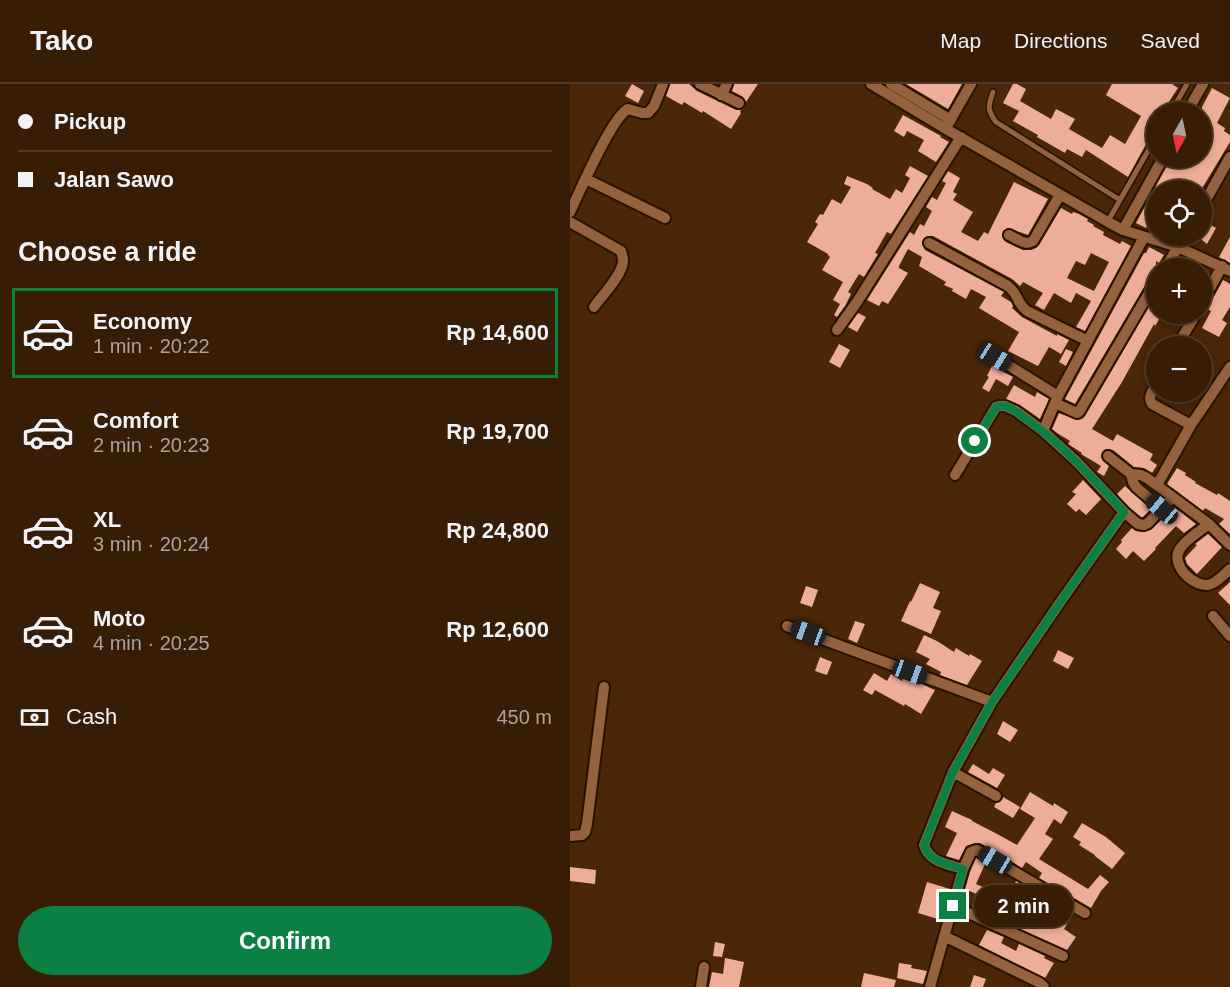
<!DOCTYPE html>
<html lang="en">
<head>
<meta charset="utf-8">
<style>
	:root { --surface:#371d06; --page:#422a14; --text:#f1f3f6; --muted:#aaa29b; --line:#513b28; --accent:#0b8043 }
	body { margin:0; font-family:Arial,sans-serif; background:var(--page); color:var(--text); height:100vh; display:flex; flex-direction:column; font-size:22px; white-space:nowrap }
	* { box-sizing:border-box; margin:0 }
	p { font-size:20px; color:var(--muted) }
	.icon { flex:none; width:33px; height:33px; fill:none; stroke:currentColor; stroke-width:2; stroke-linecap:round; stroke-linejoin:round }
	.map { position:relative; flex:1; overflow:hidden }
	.side { display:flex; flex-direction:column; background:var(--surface); width:570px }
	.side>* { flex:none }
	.top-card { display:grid; align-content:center; height:132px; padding:0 18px; background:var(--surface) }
	.needle { width:39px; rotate:189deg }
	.controls { position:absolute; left:576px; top:18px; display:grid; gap:12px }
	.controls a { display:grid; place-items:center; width:66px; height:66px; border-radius:50%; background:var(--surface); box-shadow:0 3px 9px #0003,0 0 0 2px var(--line); font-size:30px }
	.end { position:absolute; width:27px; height:27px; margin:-14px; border:8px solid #0b8043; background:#fff; box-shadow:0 0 0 3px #fff }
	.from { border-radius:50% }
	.bubble { position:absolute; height:42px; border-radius:21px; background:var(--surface); box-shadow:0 3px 9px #0003,0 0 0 2px var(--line); font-size:20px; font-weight:700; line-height:42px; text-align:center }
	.car { position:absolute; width:18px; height:36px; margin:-18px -9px; border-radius:8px; box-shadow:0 0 4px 2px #0007; background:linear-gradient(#222 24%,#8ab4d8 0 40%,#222 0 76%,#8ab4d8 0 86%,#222 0) }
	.top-card b { display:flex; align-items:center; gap:21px; height:57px; font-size:22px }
	.top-card b+b { border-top:2px solid var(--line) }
	.top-card i { width:15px; height:15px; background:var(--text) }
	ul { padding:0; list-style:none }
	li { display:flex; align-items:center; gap:18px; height:90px; margin:0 12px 9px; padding:0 6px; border:3px solid transparent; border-radius:0px }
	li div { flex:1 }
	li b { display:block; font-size:22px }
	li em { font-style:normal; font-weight:700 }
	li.on { border-color:var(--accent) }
	li>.icon { width:54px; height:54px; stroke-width:1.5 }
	h2 { padding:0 18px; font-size:27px; line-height:72px }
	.pay { display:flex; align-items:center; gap:15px; height:66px; padding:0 18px; font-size:22px }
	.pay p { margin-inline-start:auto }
	.cta { display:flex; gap:12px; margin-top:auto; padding:12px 18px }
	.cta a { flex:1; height:69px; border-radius:36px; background:var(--accent); color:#fff; font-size:24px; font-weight:700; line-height:69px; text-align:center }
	header { display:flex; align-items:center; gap:36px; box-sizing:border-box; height:84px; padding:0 30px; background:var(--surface); border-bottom:2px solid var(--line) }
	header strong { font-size:28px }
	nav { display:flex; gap:33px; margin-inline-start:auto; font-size:21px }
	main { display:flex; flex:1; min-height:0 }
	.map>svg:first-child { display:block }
</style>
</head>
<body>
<header>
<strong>Tako</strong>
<nav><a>Map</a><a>Directions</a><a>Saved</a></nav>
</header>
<main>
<section class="side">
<div class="top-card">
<b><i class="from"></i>Pickup</b>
<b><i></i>Jalan Sawo</b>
</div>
<h2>Choose a ride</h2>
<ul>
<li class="on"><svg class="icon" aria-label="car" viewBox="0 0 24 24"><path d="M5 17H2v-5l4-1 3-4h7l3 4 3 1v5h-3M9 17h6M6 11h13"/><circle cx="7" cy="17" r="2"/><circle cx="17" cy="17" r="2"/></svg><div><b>Economy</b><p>1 min · 20:22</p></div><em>Rp 14,600</em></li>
<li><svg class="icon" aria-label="car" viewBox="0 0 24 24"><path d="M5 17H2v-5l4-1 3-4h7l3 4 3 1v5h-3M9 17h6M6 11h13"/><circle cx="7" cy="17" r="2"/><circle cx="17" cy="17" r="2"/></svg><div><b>Comfort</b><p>2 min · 20:23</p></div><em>Rp 19,700</em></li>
<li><svg class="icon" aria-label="car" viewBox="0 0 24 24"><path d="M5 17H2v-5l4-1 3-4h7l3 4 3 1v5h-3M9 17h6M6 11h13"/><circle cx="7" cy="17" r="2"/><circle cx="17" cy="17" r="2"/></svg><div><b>XL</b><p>3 min · 20:24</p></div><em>Rp 24,800</em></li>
<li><svg class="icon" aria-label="car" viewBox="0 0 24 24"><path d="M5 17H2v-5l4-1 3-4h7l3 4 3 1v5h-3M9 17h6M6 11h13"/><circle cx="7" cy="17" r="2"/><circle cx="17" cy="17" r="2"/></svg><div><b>Moto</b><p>4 min · 20:25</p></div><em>Rp 12,600</em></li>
</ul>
<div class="pay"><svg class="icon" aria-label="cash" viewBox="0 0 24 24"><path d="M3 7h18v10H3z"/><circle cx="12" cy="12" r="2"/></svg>Cash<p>450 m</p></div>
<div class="cta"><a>Confirm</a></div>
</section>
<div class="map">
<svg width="660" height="903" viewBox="0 0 660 903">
	<rect width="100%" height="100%" fill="#492708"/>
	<path fill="#eead99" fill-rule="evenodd" d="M62,0L74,7L68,19L55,12Z
		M100,0H119L127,7L166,26H171L170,28L171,29L161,45L133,27L132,29L114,18L112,21L96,12Z
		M164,0H188L176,18L173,13L162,7Z
		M336,0H392L378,25Z
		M443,0H447L456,5L450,17L481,35L486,25L505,35L499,45L532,64L540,51L555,60L571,32L536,11L542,0H602L608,4L596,22L598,23L596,28H586V42L558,93L516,66L512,73L497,65L495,69L467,53L468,51L443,37L449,27L433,19Z
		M642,4L660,14L647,39L655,44L654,47L660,51V58L631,106H586V125L576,144L566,139L601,74H632V23Z
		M333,31L371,52L370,53L379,58L366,78L348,67L354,56L337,47L334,53L324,47Z
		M340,82L358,92L321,150L317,148L305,169L308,170L294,193L289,190L278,208L281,210L275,222L267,233L264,231L270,220L263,216L273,198L252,186L260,173L258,171V170L237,158L248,140L245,138L250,130L253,131L262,115L271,120L281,103L274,100L277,92L297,100L303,104L302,105L320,115L326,105L332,109L340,94L335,91Z
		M378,87L390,94L383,108L387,110L383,116L403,128L391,148L408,157L414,148L418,150L444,98L478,115L458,151L438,144L433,147L432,151L433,155L436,158L453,166H461L466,164L469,161L491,124L502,130L503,128L509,130L518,135L517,137L524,141L523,142L534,148L533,151L550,160L552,157L561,162L515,247L506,243L521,217L506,209L501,219L484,209L474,226L465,221L473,209L453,198L450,202L442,195L363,152H358L353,155L352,160L355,166L434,208L431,212L441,218L443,222L442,224L452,233L487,252V250L499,256L491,270L479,263L468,282L438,267L449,248L409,224L416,213L401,205L396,215L382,207L383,205L374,201L376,198L349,182L352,173L338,165L329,182V184L338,189L318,220L312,217L309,222L297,216L340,148L344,151L350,140L354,142L362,127L356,123L362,113L367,116L376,99L372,97ZM521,169L539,178L524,207L497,194L506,177L515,181Z
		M632,136L646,144L637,160L632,156Z
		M660,153V179L649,173Z
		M579,163L594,171L589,179L586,177V190H583L580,193L505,320L495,315L574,169H576Z
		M611,173L621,179L618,184H604Z
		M653,196L660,200V223L652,236L657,239L649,253L632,244L641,227L637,225Z
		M586,211V230H589L587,233L590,234L585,242L584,240L552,298L522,345L543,357L547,350L583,370L580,376L587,381L582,389L574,384L564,383L543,366L536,365L533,367L531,372L533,377L539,382L534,392L527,388L531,382L511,370L512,369L498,360L500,357L487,349L482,345L489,329L507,336L512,335L515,332Z
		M288,229L296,233L287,248L278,243Z
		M269,260L280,266L270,284L259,278Z
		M496,265L503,268L496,282L489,278Z
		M422,282L443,293L438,302L426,295L419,308L412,304L419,293L417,292Z
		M444,301L465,313L467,308L479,315L470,335L450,321L436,315Z
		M607,384L616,389L615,391L626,398L625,399L647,411L648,409L660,417V450L649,440L654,435L635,424L633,427L597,400Z
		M513,396L531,415L516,431L509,425L506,428L497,420L506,410L502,408Z
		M555,402L581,425L573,433H571L559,423L547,410Z
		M604,423L626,440L614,449L606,442L585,464L586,465L574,477L563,467L556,475L546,465L552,458L551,456L562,444L566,447L573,448L581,446Z
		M638,450L652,463L627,490L617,480L615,474L627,461L625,460Z
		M660,498V521L648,509Z
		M350,499L370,508L363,524L371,527L361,550L331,537L340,517L341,518Z
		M236,502L248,506L242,523L230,519Z
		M285,537L295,540L287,559L278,555Z
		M354,551L367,557L384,568L386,564L399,572L400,570L412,577L397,601L370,591L371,588L356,580L360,575L346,568Z
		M488,566L504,574L498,585L483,577Z
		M250,573L262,578L257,591L245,587Z
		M304,589L317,597L321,590L332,597L334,593L348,600L349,599L365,606L351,630L335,620L334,622L305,606L302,611L293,606Z
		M433,637L448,646L440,658L427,650Z
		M403,680L419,690L423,684L435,691L427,704L398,688Z
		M460,708L483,722L484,719L498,728L491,740L484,735L475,750L483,755L469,775L518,805L530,791L539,798L531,807L521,824L469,794L472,789L456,778L452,784L410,759H405L396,762L389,776L376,772L387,749L375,743L382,727L402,736V737L429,751L447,761L465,734L450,725Z
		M433,713L450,723L443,734L424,723L426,719L432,716Z
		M512,739L536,753L555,769L542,785L525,772V771L509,761L511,758L503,753Z
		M406,774L415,780L406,800L438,814L446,797L456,803L454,809L461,812L456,824L460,826L456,834L472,842L476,834L480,837L488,824L502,831L494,845L506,853L497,866L433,837L440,825L395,805L400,788Z
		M0,783L26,786L25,800L0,797Z
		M357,798L380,805L371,836L348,829Z
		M417,846L434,853L431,859L446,867L449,860L475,872L474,874L484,879L475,894L409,861Z
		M145,858L155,860L152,873L143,872Z
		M155,874L174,878L169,903H139L142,888L153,890Z
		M329,879L342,881L341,884L357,887L353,900L327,894Z
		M294,889L326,896L324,903H291Z
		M404,891L416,895L413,903H400Z"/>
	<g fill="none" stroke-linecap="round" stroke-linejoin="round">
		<defs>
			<path id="service" d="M423,8C418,22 417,26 426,38L550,116
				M601,28L617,0
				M538,137L586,53"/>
			<path id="minor" d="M130,0L169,19
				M301,0L376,45L538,138L553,146L608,163L660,187
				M321,0L381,36
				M151,11L157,0
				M617,28L633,0
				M377,42L401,0
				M16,95L95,134
				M632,123L660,73
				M0,128C10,107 41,34 58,25L72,29H78L84,22L93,0
				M0,138L51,167C52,171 53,173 53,177C53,190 31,213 24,223
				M553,146L593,74
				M439,151C448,155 455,162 463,157L490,111
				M359,159L438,202C449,211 447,220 457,227L518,257
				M595,184L615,152
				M632,219L652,182
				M267,246L287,218L391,53
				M607,262L626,230
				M425,273L488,312L485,319L507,329L509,328L586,197
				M586,300C583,307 577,313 582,320L621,341
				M488,312L574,153
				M473,347L485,319
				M538,372L561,390L571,391L577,394L639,440L660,461
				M561,390L563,398L566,403L592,425
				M385,391L426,323L429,322H435L446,327L473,347L506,377L554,428L568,440L574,441L578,439L603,413
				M587,401L621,341L660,283
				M639,440C631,446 614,457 610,465C599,480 625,506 641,500C648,497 655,490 660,485
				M643,532L660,552
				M217,542L422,618
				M383,688L426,712
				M0,752L12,751L15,748L17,740L34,603
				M393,785C377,780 359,778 354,761L383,688L422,618L491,517L554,428
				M383,822L493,872
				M374,852L470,899L474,903
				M131,903L134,883
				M360,903L393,785L401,768L407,766L515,829"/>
		</defs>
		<use href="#service" stroke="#291200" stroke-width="8"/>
		<use href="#minor" stroke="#291200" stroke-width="14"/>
		<use href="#service" stroke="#94633d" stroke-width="5"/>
		<use href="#minor" stroke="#94633d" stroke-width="10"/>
	</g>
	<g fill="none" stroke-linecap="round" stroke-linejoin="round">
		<path stroke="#0b8043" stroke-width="8" d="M383,822L393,785C377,780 359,778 354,761L383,688L422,618L491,517L554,428C524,396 494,362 459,337C451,331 443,324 434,322C430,321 430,322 426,323L405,357"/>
	</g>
</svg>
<div class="controls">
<a><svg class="needle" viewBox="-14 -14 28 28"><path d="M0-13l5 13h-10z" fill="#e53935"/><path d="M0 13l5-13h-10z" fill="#aaa29b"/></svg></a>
<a><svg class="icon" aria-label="locate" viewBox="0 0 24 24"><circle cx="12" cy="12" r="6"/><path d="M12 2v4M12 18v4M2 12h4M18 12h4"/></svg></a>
<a>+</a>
<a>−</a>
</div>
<i class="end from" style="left:405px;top:357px"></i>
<i class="end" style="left:383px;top:822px"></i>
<div class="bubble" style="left:404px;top:801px;width:99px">2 min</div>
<i class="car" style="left:425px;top:273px;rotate:122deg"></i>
<i class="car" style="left:592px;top:425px;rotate:310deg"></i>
<i class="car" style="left:238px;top:549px;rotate:290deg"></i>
<i class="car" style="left:340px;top:588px;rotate:110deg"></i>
<i class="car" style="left:425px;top:776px;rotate:300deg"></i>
</div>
</main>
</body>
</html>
